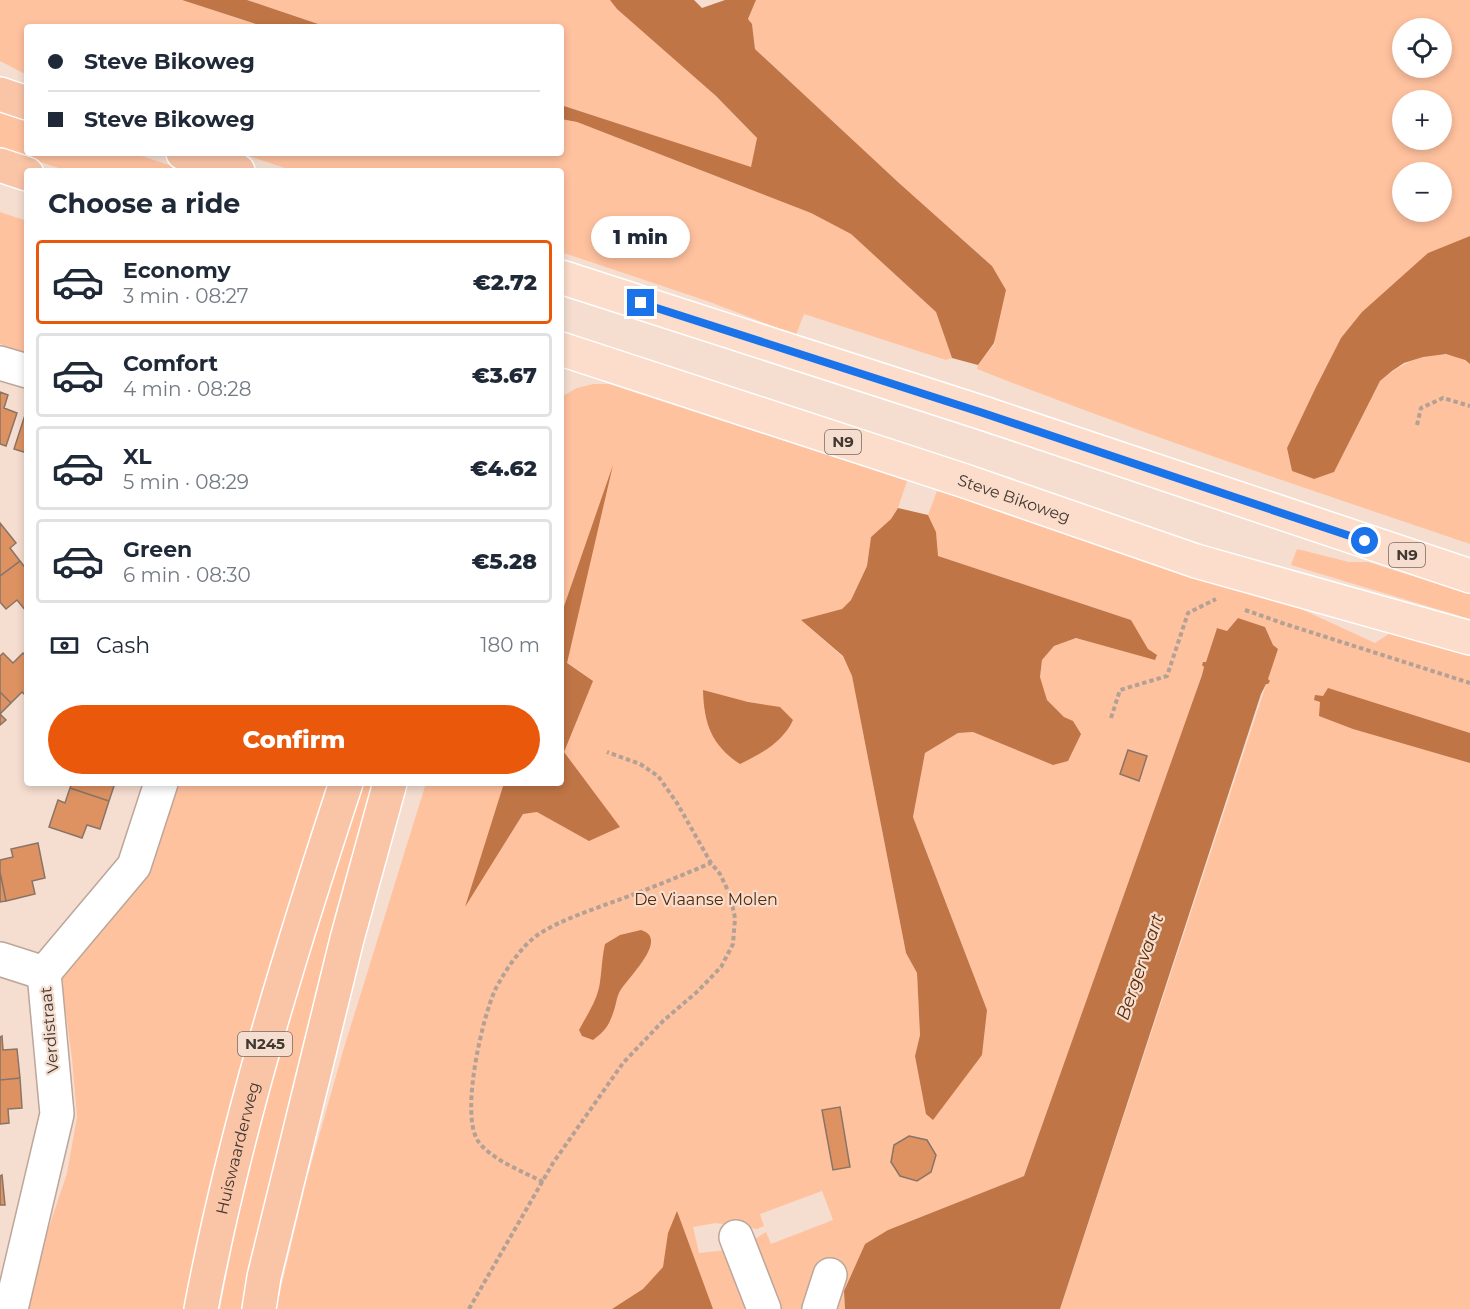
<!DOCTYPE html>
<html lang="en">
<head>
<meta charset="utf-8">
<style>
	:root { --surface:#fff; --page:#f2f2f3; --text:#1f2937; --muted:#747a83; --line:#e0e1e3; --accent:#ea580c }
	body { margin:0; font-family:Montserrat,sans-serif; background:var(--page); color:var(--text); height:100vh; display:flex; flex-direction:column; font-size:22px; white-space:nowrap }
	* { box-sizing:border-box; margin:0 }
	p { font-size:20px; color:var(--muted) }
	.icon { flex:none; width:33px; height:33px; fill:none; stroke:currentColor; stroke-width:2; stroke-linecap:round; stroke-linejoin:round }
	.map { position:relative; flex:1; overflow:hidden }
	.panel { position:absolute; left:24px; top:168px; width:540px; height:618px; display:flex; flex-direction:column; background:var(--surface); border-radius:6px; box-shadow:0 3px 9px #0003 }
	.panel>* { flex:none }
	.guide { position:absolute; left:24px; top:24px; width:540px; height:132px; border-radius:6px; box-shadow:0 3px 9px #0003; display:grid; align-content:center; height:132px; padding:0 24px; background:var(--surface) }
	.controls { position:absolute; left:1392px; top:18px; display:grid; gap:12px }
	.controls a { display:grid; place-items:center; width:60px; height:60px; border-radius:50%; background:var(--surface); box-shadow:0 3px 9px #0003; font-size:30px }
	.end { position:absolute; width:27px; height:27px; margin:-14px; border:8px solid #1a73e8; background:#fff; box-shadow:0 0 0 3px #fff }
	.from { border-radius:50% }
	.bubble { position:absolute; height:42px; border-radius:21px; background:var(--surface); box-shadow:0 3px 9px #0003; font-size:20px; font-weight:800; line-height:42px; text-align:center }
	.guide b { display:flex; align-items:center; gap:21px; height:57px; font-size:22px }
	.guide b+b { border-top:2px solid var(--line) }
	.guide i { width:15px; height:15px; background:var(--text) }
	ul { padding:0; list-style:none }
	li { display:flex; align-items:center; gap:18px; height:84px; margin:0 12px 9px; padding:0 12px; border:3px solid var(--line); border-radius:6px }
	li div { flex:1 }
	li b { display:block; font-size:22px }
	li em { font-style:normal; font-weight:800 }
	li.current { border-color:var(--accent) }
	li>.icon { width:54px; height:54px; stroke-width:1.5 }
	h2 { padding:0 24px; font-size:27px; line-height:72px }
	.pay { display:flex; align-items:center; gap:15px; height:66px; padding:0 24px; font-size:22px }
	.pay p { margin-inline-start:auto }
	.button { display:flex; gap:12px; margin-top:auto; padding:12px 24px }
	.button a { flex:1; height:69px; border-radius:36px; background:var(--accent); color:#fff; font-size:24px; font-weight:800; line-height:69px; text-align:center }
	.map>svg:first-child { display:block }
</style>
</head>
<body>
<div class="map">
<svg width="1470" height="1309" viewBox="0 0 1470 1309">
	<rect width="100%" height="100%" fill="#f5ded0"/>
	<path fill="#ffc29f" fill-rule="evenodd" d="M0,0H182L265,27H27V75L0,61Z
		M247,0H610L716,96L757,138L751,168L561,105V27H327Z
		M756,0H1470V236L1428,253L1341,338L1315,389L1287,448L1292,471L1314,479L1380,381C1404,361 1441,342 1470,364V544C1305,488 1139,433 977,369L978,365L995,343L992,266L899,183L755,49L752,24L748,19ZM1402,28H1442V68H1402ZM1402,100H1442V140H1402ZM1402,172H1442V212H1402Z
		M0,110L27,118V153H133L187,171H68L0,149Z
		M561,119L577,122L811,213L851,234L936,312L952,358L946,360L804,314L796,335L710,302L561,252V171H294L240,153H561Z
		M0,212L27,221V354L0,344Z
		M593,384H609L907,481L898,508L891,519L871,537L867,566L851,600L842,609L802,621L843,657L852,676L906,953L917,973L920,1035L915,1056L987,1010L913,817L925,753L958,733L974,732L1053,765L1073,722L1064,717L1047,701L1040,677L1042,660L1054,646L1076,638L1148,649L1131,620L937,556L936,532L928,515L937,491L1262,591L1375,643L1393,631L1470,651V1309H1060L1268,679L1273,645L1265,627L1238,618L1227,631L1217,628L1206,663L1203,662L1205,666L1202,675L1024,1176L888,1230L865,1244L844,1291L845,1309H768L753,1240L766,1232L771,1244L833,1220L822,1191L760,1214L764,1226L757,1229L715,1223L693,1227L699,1253L735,1249L755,1309H276L306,1182L343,1051L426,783H561V397L577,388Z
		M1297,549L1349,562H1368L1470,594V619L1291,565Z
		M171,783H330C274,956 217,1130 185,1309H27L36,1266L67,1173L77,1117L72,1059L61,978Z
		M364,783H372L334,918L291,1091L242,1309H220C227,1272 234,1235 243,1198C274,1057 319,920 364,783Z"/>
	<path fill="#bf7546" d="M182,0H247L327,27H265Z
		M610,0H694L702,8L725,0H756L748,19L752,24L755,49L899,183L992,266L1006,290L994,343L978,365L952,358L936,312L851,234L811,213L577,122L561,119V105L751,167L757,138L716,96L617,9Z
		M1470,236V364L1465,360L1446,354L1423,357L1404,363L1392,371L1380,381L1334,472L1314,479L1292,471L1287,448L1315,389L1341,338L1362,312L1428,253Z
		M613,465L567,663L593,681L564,752L620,827L589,841L537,812L523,814L465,907L504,783H561V615Z
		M898,508L928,515L936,532L938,556L1131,620L1148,649L1157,655L1155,660L1076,638L1054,646L1042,660L1040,677L1047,700L1064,717L1073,721L1081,734L1068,761L1053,765L973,732L958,733L925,753L913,817L987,1010L982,1055L933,1120L926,1114L915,1056L920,1035L917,973L906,953L852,676L843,656L801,620L842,609L851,600L867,566L871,537L891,519Z
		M1238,618L1265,627L1273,645L1278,649L1268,679L1270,681L1268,684H1266L1261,694L1060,1309H845L844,1291L865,1244L888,1230L1024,1176L1202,675L1204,667L1202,665L1203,662H1206L1217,628L1227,631Z
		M1328,688L1470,733V763L1353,729L1319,716L1320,702L1314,700L1315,695L1323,696Z
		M703,690L748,702L780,707L793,720C783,742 761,754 740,764C711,745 704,723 703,690Z
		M641,930C671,939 625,980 619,993C617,997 616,1003 615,1007C610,1023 607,1030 593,1040L582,1036L579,1030C587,1015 598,999 600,982C602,968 602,957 605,944L620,935Z
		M677,1211L713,1309H612L643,1289L663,1267L668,1233Z"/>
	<path fill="#de9262" stroke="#897468" stroke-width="1.5" d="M0,392L8,395L4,408L17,413L6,446L0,444Z
		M25,415L27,416V453L14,449Z
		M0,523L16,543L10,548L20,561L0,576Z
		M20,561L27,570L26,611L17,600L6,609L0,602V576Z
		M3,653L13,663L23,653L27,657V697L22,692L11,703L0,692V656Z
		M0,692L11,703L0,714L6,720L0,725Z
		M1128,750L1147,756L1139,781L1120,774Z
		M72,783H115L109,801L70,788Z
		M70,788L109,801L100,829L87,825L82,838L49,827L58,800L65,803Z
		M38,843L45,878L32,881L35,894L6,901L0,872V860L13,857L11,849Z
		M0,872L6,901L0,902Z
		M2,1036L3,1050L17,1049L20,1078L0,1080V1037Z
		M20,1078L22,1108L8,1109L9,1123L0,1124V1080Z
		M840,1107L850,1167L833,1170L822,1110Z
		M909,1136L927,1140L936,1155L931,1172L917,1181L900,1176L891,1162L894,1145Z
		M2,1175L5,1205H0V1176Z"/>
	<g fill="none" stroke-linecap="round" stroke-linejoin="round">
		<defs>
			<path id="minor" d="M0,363L27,371
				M0,959L44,973
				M736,1237L764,1309
				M11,1309L57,1114L44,973L134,866L161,783
				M819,1309L830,1275"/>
			<g id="major">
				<path d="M561,277L983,413L1470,576"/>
				<path id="s1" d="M561,349L962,480L1196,561L1470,638"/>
			</g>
			<g id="highway">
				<path d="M0,94L27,103"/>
				<path d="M183,153L238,171"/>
				<path d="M0,165L27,174"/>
				<path id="s2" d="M201,1309C235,1130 289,956 346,783"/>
				<path d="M259,1309L264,1277L347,939L390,783"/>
			</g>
		</defs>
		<use href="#minor" stroke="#bca699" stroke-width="36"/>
		<use href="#major" stroke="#fff" stroke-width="36"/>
		<use href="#highway" stroke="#fff" stroke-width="36"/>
		<path stroke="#b3a196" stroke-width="4" stroke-dasharray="4.5 3" stroke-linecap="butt" d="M1417,425L1421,408L1443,398L1470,406
			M1245,610L1282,623L1470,683
			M1111,718L1120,690L1167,676L1188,613L1216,599
			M543,1182C524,1172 490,1159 478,1141C460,1114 482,1019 495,990C504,972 522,945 539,934C561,920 586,912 610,903C644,891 678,877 711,863
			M469,1309L553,1163L623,1063L663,1021L698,991L721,967L733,944L735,918L730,895L720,874L711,863L677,803L658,776L640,764L607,752"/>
		<use href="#minor" stroke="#fff" stroke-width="33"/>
		<use href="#major" stroke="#fcdcca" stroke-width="33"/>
		<use href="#highway" stroke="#fac5a7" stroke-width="33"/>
	</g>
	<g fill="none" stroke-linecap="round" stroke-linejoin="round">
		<path stroke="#1a73e8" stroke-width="8" d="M641,303L983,413L1365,541"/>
	</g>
	<g text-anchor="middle" stroke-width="4.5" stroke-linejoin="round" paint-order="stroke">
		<g fill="#f5ded0" stroke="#776a61" stroke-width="1.5">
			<rect x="825" y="430" width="36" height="24" rx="4.5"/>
			<rect x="1389" y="543" width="36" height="24" rx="4.5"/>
			<rect x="238" y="1032" width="54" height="24" rx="4.5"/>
		</g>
		<g font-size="15" font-weight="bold" fill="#413832">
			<text x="843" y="447">N9</text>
			<text x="1407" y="560">N9</text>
			<text x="265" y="1049">N245</text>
		</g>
		<g font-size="16" fill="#413832" stroke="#f5ded0">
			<text dy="6" stroke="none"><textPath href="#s1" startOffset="477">Steve Bikoweg</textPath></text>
			<text transform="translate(49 1030) rotate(-95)" y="6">Verdistraat</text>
			<text dy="6" stroke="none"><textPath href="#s2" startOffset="165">Huiswaarderweg</textPath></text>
		</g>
		<g font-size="16" fill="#592802" stroke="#f5ded0">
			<text x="706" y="905">De Viaanse Molen</text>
		</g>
		<g font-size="18" font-style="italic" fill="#5d2c06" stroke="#f5ded0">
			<text transform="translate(1140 967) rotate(-71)" y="6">Bergervaart</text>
		</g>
	</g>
</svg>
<div class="controls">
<a><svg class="icon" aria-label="locate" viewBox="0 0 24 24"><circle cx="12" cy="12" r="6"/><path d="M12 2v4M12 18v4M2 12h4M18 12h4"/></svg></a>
<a>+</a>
<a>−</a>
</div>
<i class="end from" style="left:1365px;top:541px"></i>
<i class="end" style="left:641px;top:303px"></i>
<div class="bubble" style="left:591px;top:216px;width:99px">1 min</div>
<div class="guide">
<b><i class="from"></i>Steve Bikoweg</b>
<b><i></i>Steve Bikoweg</b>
</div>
<section class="panel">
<h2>Choose a ride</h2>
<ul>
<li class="current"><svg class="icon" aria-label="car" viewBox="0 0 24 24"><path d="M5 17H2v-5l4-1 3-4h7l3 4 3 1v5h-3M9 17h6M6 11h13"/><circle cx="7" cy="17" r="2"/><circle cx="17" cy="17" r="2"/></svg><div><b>Economy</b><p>3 min · 08:27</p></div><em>€2.72</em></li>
<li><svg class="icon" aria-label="car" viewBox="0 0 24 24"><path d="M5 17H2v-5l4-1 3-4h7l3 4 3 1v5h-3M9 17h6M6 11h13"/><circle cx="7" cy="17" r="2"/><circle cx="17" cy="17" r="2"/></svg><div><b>Comfort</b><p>4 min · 08:28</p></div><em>€3.67</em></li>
<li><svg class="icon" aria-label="car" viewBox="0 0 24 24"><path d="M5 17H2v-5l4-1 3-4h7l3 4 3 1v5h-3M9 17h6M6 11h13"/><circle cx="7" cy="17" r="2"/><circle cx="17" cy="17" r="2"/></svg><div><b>XL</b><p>5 min · 08:29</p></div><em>€4.62</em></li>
<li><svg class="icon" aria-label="car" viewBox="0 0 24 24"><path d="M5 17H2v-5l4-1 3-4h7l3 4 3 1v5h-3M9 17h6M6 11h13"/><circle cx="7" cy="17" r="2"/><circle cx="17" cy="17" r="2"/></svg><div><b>Green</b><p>6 min · 08:30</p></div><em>€5.28</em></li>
</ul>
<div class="pay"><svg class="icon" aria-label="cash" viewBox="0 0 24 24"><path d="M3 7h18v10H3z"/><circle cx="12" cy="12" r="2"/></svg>Cash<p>180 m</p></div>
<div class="button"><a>Confirm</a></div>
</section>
</div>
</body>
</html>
